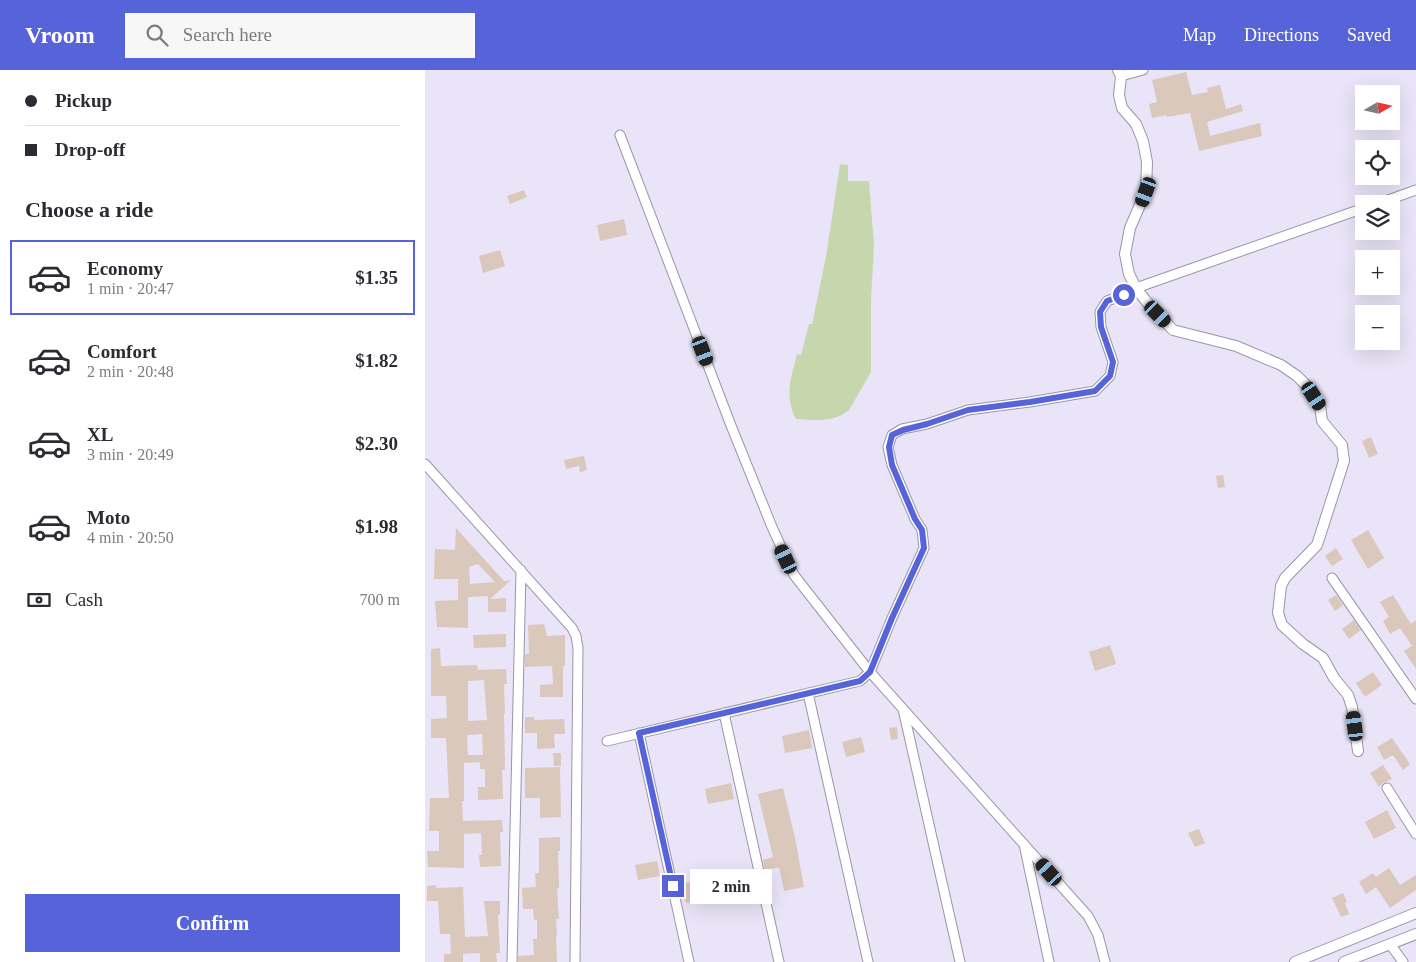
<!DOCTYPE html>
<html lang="en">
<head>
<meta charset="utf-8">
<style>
	:root { --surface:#fff; --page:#f7f7f7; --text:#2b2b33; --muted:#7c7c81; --line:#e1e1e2; --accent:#5663d9 }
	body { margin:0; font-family:Georgia,serif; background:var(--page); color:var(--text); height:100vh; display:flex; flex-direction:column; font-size:19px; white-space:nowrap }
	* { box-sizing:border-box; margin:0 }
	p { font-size:16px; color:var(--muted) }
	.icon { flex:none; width:28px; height:28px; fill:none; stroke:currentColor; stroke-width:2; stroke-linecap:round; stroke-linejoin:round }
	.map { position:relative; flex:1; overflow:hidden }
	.drawer { display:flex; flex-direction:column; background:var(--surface); width:425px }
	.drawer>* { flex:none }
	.hud { display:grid; align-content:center; height:110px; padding:0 25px; background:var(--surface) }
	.needle { width:32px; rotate:81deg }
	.buttons { position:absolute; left:930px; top:15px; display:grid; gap:10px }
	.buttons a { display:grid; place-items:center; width:45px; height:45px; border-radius:0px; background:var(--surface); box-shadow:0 5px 20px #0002; font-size:25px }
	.end { position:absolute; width:22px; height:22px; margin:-11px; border:6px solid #5663d9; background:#fff; box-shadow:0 0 0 2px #fff }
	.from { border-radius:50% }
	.bubble { position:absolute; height:35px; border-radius:0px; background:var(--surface); box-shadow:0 5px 20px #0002; font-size:16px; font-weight:700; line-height:35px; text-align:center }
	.car { position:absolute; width:15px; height:30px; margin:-15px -8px; border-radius:6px; box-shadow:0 0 4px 1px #0007; background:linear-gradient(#222 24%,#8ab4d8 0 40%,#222 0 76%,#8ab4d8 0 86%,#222 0) }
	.hud b { display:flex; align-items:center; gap:18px; height:48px; font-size:19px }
	.hud b+b { border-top:1px solid var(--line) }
	.hud i { width:12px; height:12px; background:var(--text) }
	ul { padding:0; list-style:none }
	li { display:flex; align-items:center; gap:15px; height:75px; margin:0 10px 8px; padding:0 15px; border:2px solid transparent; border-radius:0px }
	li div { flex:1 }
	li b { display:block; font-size:19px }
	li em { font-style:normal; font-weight:700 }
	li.selected { border-color:var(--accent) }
	li>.icon { width:45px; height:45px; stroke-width:1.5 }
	h2 { padding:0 25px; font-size:22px; line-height:60px }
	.pay { display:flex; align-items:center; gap:12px; height:55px; padding:0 25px; font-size:19px }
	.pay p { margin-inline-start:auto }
	.button { display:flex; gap:10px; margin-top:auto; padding:10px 25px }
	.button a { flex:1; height:58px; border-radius:0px; background:var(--accent); color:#fff; font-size:20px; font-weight:700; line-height:58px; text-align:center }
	header { display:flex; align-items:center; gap:30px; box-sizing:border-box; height:70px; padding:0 25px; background:var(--accent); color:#fff }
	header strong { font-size:24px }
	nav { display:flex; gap:28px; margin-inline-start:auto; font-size:18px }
	.search { width:350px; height:45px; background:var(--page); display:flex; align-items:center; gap:12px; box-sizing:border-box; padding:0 18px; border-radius:0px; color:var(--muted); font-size:19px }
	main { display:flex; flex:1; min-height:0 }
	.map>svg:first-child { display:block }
</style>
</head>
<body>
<header>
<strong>Vroom</strong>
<div class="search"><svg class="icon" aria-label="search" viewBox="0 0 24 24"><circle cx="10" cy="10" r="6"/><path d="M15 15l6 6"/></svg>Search here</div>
<nav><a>Map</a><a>Directions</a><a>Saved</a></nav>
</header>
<main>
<section class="drawer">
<div class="hud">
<b><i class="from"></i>Pickup</b>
<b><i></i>Drop-off</b>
</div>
<h2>Choose a ride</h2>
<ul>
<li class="selected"><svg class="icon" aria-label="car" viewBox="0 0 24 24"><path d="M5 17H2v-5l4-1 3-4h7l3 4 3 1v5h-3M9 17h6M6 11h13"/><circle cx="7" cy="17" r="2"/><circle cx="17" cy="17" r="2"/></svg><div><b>Economy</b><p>1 min · 20:47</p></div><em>$1.35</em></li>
<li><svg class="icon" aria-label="car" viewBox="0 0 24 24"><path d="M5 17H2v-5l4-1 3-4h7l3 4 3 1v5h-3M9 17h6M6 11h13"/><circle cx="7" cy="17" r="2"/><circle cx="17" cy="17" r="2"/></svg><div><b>Comfort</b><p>2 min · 20:48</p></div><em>$1.82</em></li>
<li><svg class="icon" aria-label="car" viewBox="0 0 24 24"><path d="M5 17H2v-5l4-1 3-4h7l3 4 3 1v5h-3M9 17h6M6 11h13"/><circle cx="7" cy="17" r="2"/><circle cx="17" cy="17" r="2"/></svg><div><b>XL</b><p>3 min · 20:49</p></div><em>$2.30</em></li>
<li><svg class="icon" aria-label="car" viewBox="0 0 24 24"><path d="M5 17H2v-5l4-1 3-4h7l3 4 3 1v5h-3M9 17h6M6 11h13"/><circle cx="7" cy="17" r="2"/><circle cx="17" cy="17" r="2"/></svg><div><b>Moto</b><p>4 min · 20:50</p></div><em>$1.98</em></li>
</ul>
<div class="pay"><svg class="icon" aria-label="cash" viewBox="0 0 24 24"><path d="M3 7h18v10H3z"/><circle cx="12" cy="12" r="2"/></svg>Cash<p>700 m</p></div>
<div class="button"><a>Confirm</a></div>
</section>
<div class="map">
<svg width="991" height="892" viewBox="0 0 991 892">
	<rect width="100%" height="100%" fill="#e9e4f7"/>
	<path fill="#c7d7ad" d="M415,94L423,95V111H444L449,176L446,230V302L424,340C409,353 389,350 371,349C359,325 366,309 372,284L376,285L384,254H387L401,187Z"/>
	<path fill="#dac8bc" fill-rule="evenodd" d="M761,2L767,25L783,22L782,18L795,15L801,39L816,34L818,41L782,52L785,66L835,53L837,66L774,81L765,43L742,47V45L727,48L724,34L732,32L727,10Z
		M99,120L102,127L85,134L82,126Z
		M199,149L202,165L175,171L172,155Z
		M75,180L80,196L58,203L54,186Z
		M946,367L953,384L944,388L937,371Z
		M159,386L162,400L155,402L154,396L141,399L139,390Z
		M798,405L800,417L793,418L791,406Z
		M31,458L79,511L86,510L65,529L81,528V542H63V526L44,527L43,528V558L12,557L10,531L33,530V509H9L10,479L30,480ZM53,494L70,512L45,514L44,497Z
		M943,460L959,488L943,499L926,470Z
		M911,478L918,489L907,496L900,486Z
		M911,525L918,535L910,541L903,530Z
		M968,525L986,554L991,550V599L979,581L987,576L975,558L965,564L958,551L964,547L955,532Z
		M929,550L936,560L924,569L917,559Z
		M119,554L122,566L140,565V596H138V627H115V615L128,614L127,596L100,597V584H104L103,555Z
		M81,564V577L49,578L48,565Z
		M685,575L691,594L670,601L664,582Z
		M15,578L16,596H18L52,595L53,600L81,599L82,614H79L80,644H79L80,700H77L78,729L53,730V717H60V699H55V692L39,693V731H37L38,751L77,750L78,762H75L76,796L55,797L54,785H57L56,763L39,764V798L3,797L2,781H14V761H4L5,728H24L21,668H6V649L22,648L21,626H6V579ZM59,610L62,650L43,651V611ZM57,664L58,685H43L42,665Z
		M948,602L957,615L940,627L931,613Z
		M100,647H109V650L139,649L140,664H129L130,678L112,679V663H100Z
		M472,657L473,669L466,670L464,658Z
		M384,660L387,678L360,683L357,666Z
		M436,667L440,682L421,687L417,672Z
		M967,668L985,694L978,700L968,685L959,690L952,677Z
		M128,683H136V696H129Z
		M958,695L967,709L958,713L954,717L945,703Z
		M135,697L136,747L115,748V728H100V698Z
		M306,713L309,729L283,734L280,719Z
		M358,718L370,768L379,817L359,821L354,797L340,801L338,790L348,787L333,724Z
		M962,740L971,758L949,769L940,752Z
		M774,759L780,773L770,777L763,763Z
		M135,767V781H133L134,818H132L134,849H131L132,866H131L132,892H93V886L109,885L108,869H112V850H109L108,839H98L97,818L111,817L110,803H114V768Z
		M232,791L235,806L213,810L210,795Z
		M964,798L975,815L991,805V820L965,838L951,817L941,824L934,812L948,803L951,807Z
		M288,799L294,826L261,833L256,814L268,812L266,804Z
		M11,815V818L38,817L40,867L63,866L59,831H75V845H73L75,883H71L72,892H55V883L38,884V892H19V884H26L25,864H15L13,831H2V816Z
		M918,823L922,832L920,833L924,844L916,847L907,828Z"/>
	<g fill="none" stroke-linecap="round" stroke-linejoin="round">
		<defs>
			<path id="minor" d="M696,6L718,0
				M195,65L305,353L347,457L369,505L445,602L663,846L673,865L680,892
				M952,134L991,120
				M0,394L147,558L151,566L153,578L150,892
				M907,508L991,629
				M383,623L443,892
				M478,639L535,892
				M299,643L354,892
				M214,663L264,892
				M182,671L435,611L445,602L467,548L499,478L497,460L490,449L467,395L463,377L467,365L477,359L502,354L543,340L605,332L670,321L685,306L688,292L676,257L675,242L682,231L699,225L711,218L939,138
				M962,718L991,764
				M599,774L624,892
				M965,874L978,892
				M87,892L96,500"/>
			<path id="tertiary" d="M693,0L696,6L694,25L697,38L711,54L718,71L722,92L721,121L705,158L700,184L704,204L711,218L721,231L748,260L811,276L856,295L872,306L883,317L895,335L897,351L917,375L919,391L892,475L860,508L856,516L853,543L857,555L878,574L898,588L909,608L923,625L927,637L933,681
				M870,892L991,843
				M919,892L991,864"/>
		</defs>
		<use href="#minor" stroke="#9b95a7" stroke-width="11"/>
		<use href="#tertiary" stroke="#9b95a7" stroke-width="12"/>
		<use href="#minor" stroke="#fff" stroke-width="9"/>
		<use href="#tertiary" stroke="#fff" stroke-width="10"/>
	</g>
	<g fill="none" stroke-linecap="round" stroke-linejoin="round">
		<path stroke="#5663d9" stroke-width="6" d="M248,816L214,663L435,611L445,602L467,548L499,478L497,460L490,449L467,395L464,377L467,365L478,360L502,354L543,340L605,332L670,321L685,306L688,292L676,257L675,242L682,231L699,225"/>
	</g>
</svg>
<div class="buttons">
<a><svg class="needle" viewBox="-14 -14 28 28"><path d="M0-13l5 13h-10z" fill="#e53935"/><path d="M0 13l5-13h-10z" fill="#7c7c81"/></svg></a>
<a><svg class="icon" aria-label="locate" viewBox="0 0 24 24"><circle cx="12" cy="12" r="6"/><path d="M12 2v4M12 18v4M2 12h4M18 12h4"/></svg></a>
<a><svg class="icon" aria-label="layers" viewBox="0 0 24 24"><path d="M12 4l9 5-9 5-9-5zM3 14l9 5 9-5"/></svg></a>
<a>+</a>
<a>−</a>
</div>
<i class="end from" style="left:699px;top:225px"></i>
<i class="end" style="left:248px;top:816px"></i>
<div class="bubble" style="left:265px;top:799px;width:82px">2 min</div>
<i class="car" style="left:721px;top:122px;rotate:200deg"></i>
<i class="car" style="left:733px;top:244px;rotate:136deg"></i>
<i class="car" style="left:278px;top:281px;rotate:159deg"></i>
<i class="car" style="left:889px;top:326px;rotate:147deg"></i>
<i class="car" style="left:361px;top:489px;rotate:335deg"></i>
<i class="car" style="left:930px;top:656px;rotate:353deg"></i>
<i class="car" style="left:624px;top:802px;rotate:318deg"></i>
</div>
</main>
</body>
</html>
